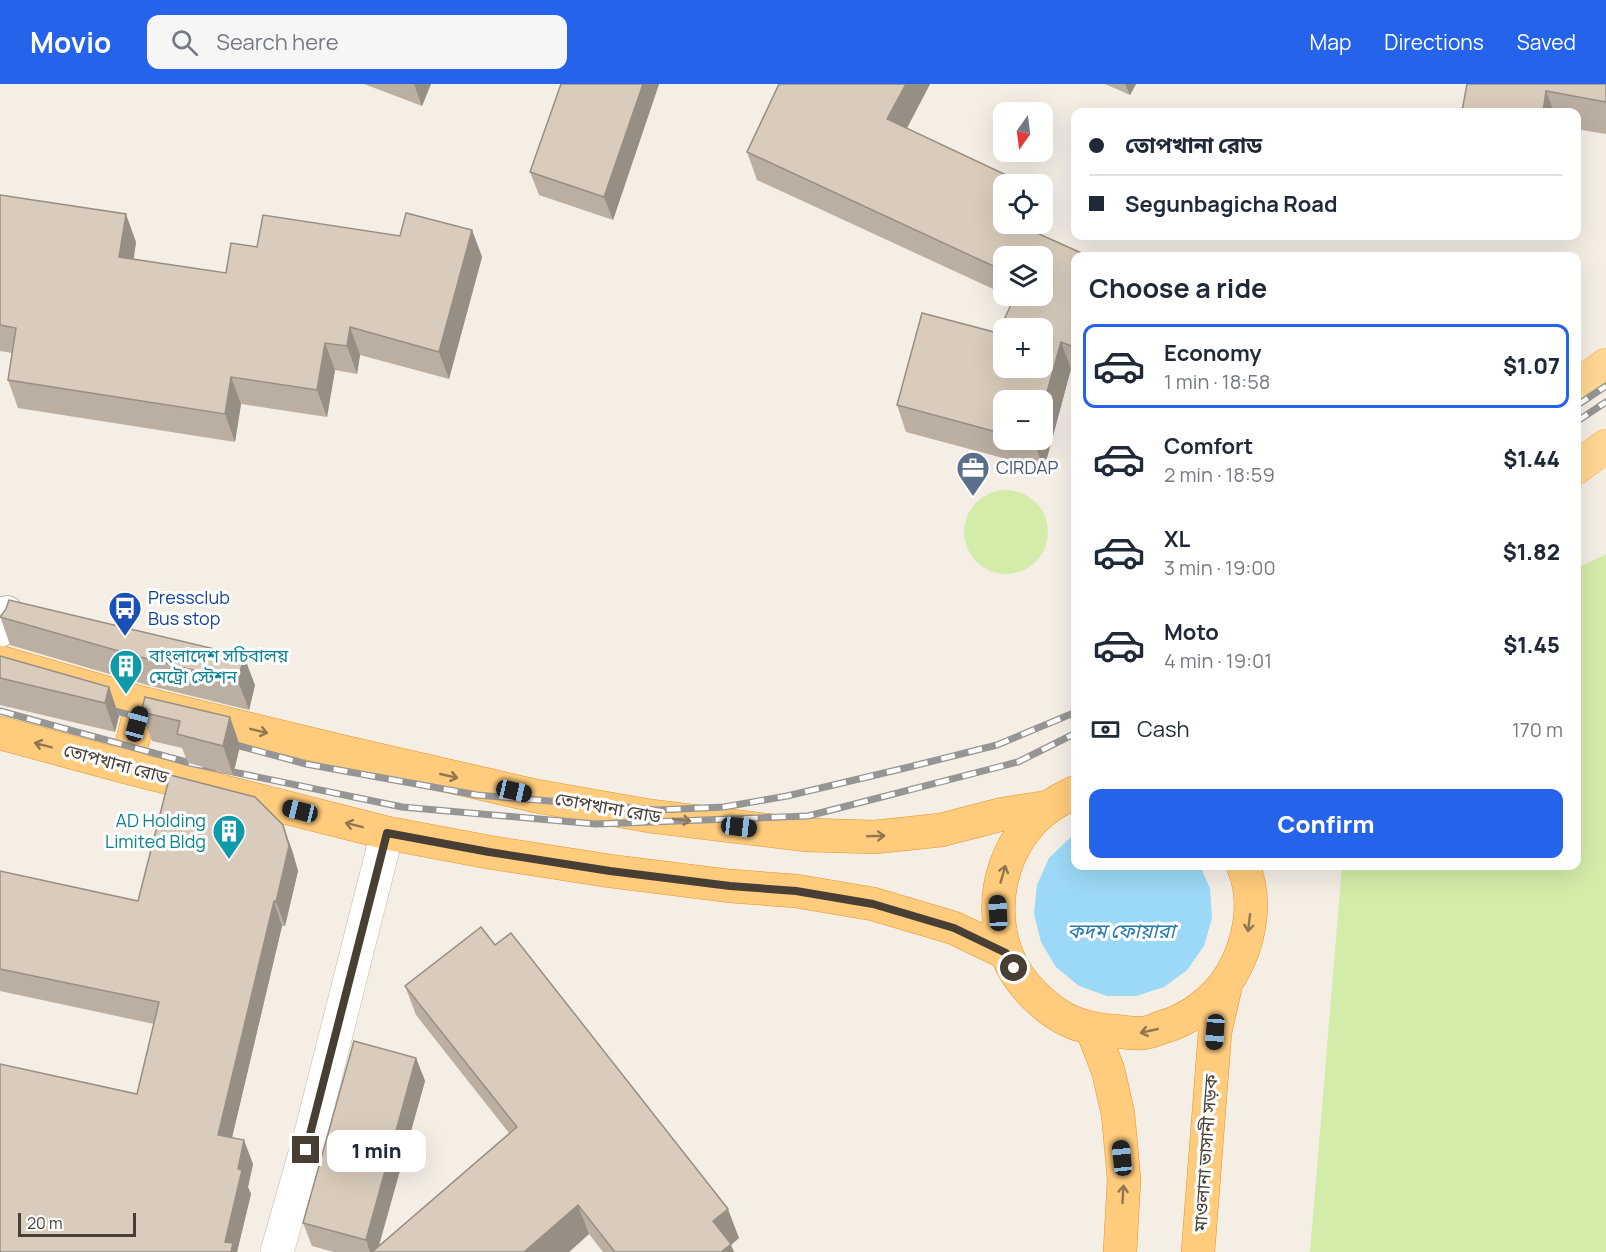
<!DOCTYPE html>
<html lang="en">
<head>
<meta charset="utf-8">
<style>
	:root { --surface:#fff; --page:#f6f6f7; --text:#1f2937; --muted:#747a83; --line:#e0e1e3; --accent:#2563eb }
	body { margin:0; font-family:Manrope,"Noto Sans Bengali",sans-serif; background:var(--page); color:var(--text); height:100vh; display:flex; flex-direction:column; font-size:22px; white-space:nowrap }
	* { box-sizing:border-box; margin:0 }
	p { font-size:20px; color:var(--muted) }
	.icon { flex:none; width:33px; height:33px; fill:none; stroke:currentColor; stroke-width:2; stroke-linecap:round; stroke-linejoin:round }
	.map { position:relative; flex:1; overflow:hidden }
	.sheet { position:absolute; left:1071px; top:168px; width:510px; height:618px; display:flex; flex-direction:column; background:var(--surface); border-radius:12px; box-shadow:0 6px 24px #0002 }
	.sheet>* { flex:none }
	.hud { position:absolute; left:1071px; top:24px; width:510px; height:132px; border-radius:12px; box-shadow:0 6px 24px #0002; display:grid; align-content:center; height:132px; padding:0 18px; background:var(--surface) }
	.needle { width:39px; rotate:194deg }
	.buttons { position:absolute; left:993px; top:18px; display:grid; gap:12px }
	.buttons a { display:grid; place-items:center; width:60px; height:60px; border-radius:12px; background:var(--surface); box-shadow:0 6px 24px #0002; font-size:30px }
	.scale { position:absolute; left:18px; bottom:15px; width:118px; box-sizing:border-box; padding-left:6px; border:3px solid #473e34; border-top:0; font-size:16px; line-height:21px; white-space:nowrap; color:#473e34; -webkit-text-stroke:4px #fff; paint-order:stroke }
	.end { position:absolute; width:27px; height:27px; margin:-14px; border:8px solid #473e34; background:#fff; box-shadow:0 0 0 3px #fff }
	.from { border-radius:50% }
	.bubble { position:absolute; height:42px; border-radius:12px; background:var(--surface); box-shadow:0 6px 24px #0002; font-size:20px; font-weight:800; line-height:42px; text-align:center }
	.car { position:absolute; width:18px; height:36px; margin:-18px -9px; border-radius:8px; box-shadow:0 0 4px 2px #0007; background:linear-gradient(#222 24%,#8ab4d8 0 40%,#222 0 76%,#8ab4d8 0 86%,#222 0) }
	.hud b { display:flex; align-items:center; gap:21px; height:57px; font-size:22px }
	.hud b+b { border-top:2px solid var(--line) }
	.hud i { width:15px; height:15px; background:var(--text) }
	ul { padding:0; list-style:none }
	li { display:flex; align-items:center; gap:18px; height:84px; margin:0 12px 9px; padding:0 6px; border:3px solid transparent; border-radius:12px }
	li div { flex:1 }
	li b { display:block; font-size:22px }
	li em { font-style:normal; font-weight:800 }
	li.selected { border-color:var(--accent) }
	li>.icon { width:54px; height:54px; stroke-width:1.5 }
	h2 { padding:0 18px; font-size:27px; line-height:72px }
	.pay { display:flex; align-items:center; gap:15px; height:66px; padding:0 18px; font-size:22px }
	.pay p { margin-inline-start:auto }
	.action { display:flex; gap:12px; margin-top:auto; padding:12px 18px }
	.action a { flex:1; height:69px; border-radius:12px; background:var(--accent); color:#fff; font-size:24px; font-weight:800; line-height:69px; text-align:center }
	header { display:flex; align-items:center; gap:36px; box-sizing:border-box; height:84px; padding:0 30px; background:var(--accent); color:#fff }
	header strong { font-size:28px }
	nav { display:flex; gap:33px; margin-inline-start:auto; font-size:21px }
	.search { width:420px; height:54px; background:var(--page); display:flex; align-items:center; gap:15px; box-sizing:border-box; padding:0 21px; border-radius:12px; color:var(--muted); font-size:22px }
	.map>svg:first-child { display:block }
</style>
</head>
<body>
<header>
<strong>Movio</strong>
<div class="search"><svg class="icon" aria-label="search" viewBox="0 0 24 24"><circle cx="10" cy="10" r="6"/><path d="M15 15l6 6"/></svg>Search here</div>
<nav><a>Map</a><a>Directions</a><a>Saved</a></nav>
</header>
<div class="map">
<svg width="1606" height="1168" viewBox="0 0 1606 1168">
	<rect width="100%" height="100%" fill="#f4eee5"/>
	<path fill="#d4ecaa" d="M964 448a42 42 0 1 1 84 0a42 42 0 1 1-84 0Z
		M1606,470V1168H1310L1342,782H1576L1577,484Z"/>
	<path fill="#9cd9f6" d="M1075,751L1076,782H1200L1210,804L1212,834L1204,862L1187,886L1164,903L1136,912H1107L1079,902L1056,883L1041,858L1034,830L1037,801L1049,774L1070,754Z"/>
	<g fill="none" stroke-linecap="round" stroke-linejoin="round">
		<defs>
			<path id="pedestrian" d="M0,548L7,527"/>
			<path id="tertiary" d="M277,1168L312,1045L387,749"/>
			<path id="primary" d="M1576,303L1606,281
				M1576,384L1606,362"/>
			<path id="trunk" d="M0,578L142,619L340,667L536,712L650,732L807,751L875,753L941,746L1003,730L1048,723
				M0,649L126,683L387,749L488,768L610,787L730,802L796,807L873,820L954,844L1006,869
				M126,683L142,619
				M1076,708C1058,716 1040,727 1028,742C988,790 988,863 1031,908C1055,933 1076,944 1111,947C1121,947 1132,950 1142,949C1148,949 1154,946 1160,944C1189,936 1215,917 1231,891C1250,859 1258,816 1243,782
				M1092,945L1108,986L1118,1030L1124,1095L1120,1168
				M1198,1168L1215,948L1226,900"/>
		</defs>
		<use href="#pedestrian" stroke="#c3b8aa" stroke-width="32"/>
		<use href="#tertiary" stroke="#c3b8aa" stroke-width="34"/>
		<use href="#primary" stroke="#edb45a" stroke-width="34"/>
		<use href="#trunk" stroke="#e99329" stroke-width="34"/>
		<use href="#pedestrian" stroke="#fff" stroke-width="30"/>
		<use href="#tertiary" stroke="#fff" stroke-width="33"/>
		<use href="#primary" stroke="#ffd793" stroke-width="33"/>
		<use href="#trunk" stroke="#ffcb7c" stroke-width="33"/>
		<defs>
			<path id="rail" d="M1576,322L1606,302
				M1576,338L1606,318
				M101,623L159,639
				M0,627L190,679L402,723L596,740L808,732L1018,678L1076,649
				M225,658L306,680L477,711L658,726L724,723L787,712L905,684L997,661L1076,628"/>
		</defs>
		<use href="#rail" stroke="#959595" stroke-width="7"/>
		<use href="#rail" stroke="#fff" stroke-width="4.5" stroke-dasharray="14" stroke-linecap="butt"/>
	</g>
	<path fill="#bbafa2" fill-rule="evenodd" d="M364,0H431L422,22Z
		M659,0L613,136L539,111L530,88Z
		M779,0H930L907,44L1004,140H1024L1023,142L1076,172V287L1071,285L1044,385L906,348L897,321L998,249L1014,214L1007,212H1042L1004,172V210L757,96L747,68ZM1004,316L1042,356H1004Z
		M1105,0H1136L1130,11Z
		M1467,0H1606V50L1576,45V28H1463L1462,27Z
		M0,111L136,158L134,175L226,189L257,163L400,152L472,146L482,173L449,295L360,271L357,290L335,286L327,333L241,320L235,358L18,324L8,296L12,269L0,267Z
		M0,532L255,601L249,626L147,601L10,561Z
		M0,572L109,603L119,632L115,648L0,621Z
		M141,628L230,633L240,662L233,691L188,679L182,664L152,657Z
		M292,766L298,787L285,842H282L232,1053L253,1080L248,1103L251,1110L237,1168H0L137,1010L154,940L0,907V787L138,817Z
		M495,861L739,1154L731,1161L734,1168H603L589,1150L569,1168H334L312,1162L303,1139L416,974L425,997L379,1162L509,1049L416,931L405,902Z"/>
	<path fill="#988f84" d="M414,0H431L422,22Z
		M643,0H659L613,136L604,113Z
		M906,0H930L897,63L887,35Z
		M1125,0H1136L1130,11Z
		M1546,7L1554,28H1543Z
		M126,130L136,158L129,201L119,173Z
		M472,146L482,173L449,295L439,268Z
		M350,243L360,271L357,290L347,262Z
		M1061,258L1071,285L1044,385L1034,358L1035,356H1042V326Z
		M325,259L335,286L327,333L317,306Z
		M231,293L241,320L235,358L225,330Z
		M244,572L255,601L249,626L238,597Z
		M109,603L119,632L115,648L105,619Z
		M230,633L240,662L233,691L223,662Z
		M283,741L292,766L298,787L285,842L276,818Z
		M274,817L282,842L227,1075L218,1051Z
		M416,974L425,997L377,1168H370L366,1156Z
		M244,1056L253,1080L248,1103L251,1110L237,1168H229L225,1158Z
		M578,1121L589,1150L569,1168H524Z
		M728,1125L739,1154L731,1161L734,1168H721L713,1137Z"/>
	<path fill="#d9ccbc" stroke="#988f84" stroke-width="1.5" fill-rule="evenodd" d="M561,0H643L604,113L530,88Z
		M779,0H906L887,35L1021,98L1020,100H1004V140H1017L1088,172H1076V264L1061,258L1042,326V316H1004V350L897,321L922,229L998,249L1015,212H1042V172H1004V187L747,68ZM1004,244H1042V284H1004Z
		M1467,0H1606V18L1546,7L1543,28H1472L1462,27Z
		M0,111L126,130L119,173L226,189L231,159L257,163L263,131L400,152L406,129L472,146L439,268L350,243L347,262L325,259L317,306L231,293L225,330L8,296L16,244L0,241Z
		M1024,356H1035L1034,358Z
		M9,516L244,572L238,597L136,572L0,533L6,525Z
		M0,572L109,603L105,619L0,594Z
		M145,613L230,633L223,662L177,650L180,637L141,628Z
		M170,691L255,713L283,741L289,762L276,818L274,817L218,1051L244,1056L238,1085L242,1086L225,1158L233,1159L231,1168H0V980L137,1010L159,918L0,885V787L138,817Z
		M481,843L495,861L511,849L728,1125L713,1137L731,1160L721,1168H615L578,1121L524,1168H372L517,1043L405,902Z
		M354,957L416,974L366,1156L303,1139Z"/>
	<defs><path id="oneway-shaft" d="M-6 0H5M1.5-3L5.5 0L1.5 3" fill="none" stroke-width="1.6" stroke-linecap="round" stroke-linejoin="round" transform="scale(1.5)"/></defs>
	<g stroke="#917651">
		<use href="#oneway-shaft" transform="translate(259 647) rotate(14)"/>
		<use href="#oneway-shaft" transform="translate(43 661) rotate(-165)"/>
		<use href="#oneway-shaft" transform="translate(449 692) rotate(13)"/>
		<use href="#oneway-shaft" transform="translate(682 736) rotate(7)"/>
		<use href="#oneway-shaft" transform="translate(354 741) rotate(-166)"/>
		<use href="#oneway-shaft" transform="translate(876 752) rotate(-2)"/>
		<use href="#oneway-shaft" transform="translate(1003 790) rotate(-74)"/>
		<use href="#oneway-shaft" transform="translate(1249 839) rotate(97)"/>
		<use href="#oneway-shaft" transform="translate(1149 947) rotate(167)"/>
		<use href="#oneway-shaft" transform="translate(1123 1110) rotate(-87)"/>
	</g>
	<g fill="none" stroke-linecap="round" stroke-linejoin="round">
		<path stroke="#473e34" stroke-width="8" d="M306,1066L387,749L489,768L610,787L730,802L796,807L873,820L954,844L1006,869L1014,884"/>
	</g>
	<defs>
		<symbol id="office-pin" viewBox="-11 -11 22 30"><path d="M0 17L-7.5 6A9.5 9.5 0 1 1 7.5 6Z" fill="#5c6f8a" stroke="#fff"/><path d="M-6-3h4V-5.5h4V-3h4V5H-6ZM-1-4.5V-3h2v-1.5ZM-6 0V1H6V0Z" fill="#fff"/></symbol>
		<symbol id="bus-pin" viewBox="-11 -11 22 30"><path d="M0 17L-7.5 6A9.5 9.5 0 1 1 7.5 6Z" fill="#1a4fb4" stroke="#fff"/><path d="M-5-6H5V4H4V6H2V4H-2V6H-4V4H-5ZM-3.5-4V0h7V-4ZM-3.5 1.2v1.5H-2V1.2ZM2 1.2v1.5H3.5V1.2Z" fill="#fff"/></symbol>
		<symbol id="building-pin" viewBox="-11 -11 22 30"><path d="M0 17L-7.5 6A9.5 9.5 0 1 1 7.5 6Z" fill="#0f9aa8" stroke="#fff"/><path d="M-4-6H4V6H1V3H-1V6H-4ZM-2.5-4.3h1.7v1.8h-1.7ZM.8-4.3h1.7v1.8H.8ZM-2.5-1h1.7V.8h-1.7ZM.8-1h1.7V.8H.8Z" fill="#fff"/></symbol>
	</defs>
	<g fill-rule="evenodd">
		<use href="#office-pin" x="954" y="365" width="38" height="52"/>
		<use href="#bus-pin" x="106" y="505" width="38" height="52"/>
		<use href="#building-pin" x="107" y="563" width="38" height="52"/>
		<use href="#building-pin" x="210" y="728" width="38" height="52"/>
	</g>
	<g text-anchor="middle" stroke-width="6" stroke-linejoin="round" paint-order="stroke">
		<g font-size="18" fill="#4e5e75" stroke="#fff" text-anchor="start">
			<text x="996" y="390">CIRDAP</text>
		</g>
		<g font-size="18" fill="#164399" stroke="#fff" text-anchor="start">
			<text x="148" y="520">Pressclub<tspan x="148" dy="21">Bus stop</tspan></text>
		</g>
		<g font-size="18" fill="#0d838f" stroke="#fff" text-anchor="start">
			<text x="149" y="578">বাংলাদেশ সচিবালয়<tspan x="149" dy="21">মেট্রো স্টেশন</tspan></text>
			<text x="206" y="743" text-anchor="end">AD Holding<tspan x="206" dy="21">Limited Bldg</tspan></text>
		</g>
		<g font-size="18" fill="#473e34" stroke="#fff">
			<text transform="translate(116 680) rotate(15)" y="6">তোপখানা রোড</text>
			<text transform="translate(608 724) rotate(10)" y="6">তোপখানা রোড</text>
			<text transform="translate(1206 1069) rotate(-86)" y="6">মাওলানা ভাসানী সড়ক</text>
		</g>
		<g font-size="20" font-style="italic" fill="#237caa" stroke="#fff">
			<text x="1121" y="854">কদম ফোয়ারা</text>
		</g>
	</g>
</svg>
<div class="buttons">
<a><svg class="needle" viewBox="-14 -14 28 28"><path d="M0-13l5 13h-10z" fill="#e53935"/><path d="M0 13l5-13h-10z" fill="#747a83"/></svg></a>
<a><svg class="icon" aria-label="locate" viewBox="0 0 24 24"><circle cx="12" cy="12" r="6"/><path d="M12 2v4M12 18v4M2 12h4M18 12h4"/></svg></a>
<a><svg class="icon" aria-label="layers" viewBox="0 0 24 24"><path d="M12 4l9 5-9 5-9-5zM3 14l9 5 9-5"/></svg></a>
<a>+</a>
<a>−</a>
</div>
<div class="scale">20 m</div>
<i class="end from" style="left:1014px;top:884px"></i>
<i class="end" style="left:306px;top:1066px"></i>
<div class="bubble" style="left:327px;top:1046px;width:99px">1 min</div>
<i class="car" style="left:137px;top:640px;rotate:15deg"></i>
<i class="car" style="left:514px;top:707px;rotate:103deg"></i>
<i class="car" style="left:300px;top:727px;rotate:284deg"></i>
<i class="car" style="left:739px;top:743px;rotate:97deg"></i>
<i class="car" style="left:998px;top:829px;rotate:357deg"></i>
<i class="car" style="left:1215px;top:948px;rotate:184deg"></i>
<i class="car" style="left:1122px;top:1074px;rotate:354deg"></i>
<div class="hud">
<b><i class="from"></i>তোপখানা রোড</b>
<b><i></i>Segunbagicha Road</b>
</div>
<section class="sheet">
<h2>Choose a ride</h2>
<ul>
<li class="selected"><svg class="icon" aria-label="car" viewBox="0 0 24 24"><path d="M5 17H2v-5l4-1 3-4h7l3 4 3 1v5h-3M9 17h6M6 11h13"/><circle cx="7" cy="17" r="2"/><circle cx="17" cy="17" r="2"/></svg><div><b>Economy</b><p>1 min · 18:58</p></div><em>$1.07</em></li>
<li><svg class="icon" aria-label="car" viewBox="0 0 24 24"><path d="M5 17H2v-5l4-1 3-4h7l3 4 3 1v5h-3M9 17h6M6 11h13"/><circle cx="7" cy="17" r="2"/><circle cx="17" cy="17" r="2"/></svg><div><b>Comfort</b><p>2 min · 18:59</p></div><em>$1.44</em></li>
<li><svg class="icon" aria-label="car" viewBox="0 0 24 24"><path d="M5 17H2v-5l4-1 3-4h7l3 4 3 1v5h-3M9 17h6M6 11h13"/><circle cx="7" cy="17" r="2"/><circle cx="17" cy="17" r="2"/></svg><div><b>XL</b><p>3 min · 19:00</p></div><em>$1.82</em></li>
<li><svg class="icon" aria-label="car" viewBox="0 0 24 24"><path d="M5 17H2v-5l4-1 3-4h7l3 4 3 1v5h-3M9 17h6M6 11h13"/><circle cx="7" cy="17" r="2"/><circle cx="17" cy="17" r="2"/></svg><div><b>Moto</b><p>4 min · 19:01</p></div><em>$1.45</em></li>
</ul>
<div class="pay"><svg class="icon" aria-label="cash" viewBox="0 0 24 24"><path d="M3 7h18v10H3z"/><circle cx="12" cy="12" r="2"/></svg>Cash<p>170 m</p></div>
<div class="action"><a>Confirm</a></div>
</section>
</div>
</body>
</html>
